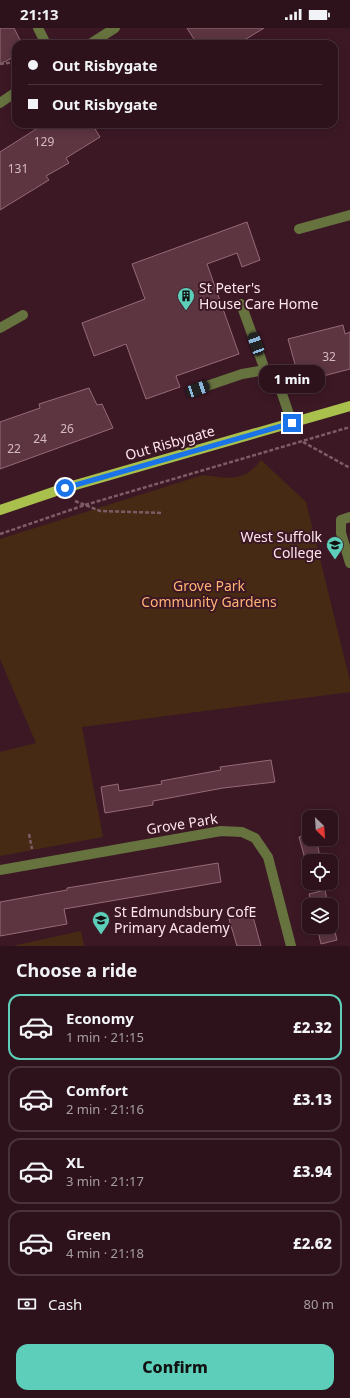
<!DOCTYPE html>
<html lang="en">
<head>
<meta charset="utf-8">
<style>
	:root { --surface:#2d121c; --page:#392029; --text:#f1f3f6; --muted:#a79ea3; --line:#48323b; --accent:#5dceb9 }
	body { margin:0; font-family:"Noto Sans",sans-serif; background:var(--page); color:var(--text); height:100vh; display:flex; flex-direction:column; font-size:15px; white-space:nowrap }
	* { box-sizing:border-box; margin:0 }
	p { font-size:13px; color:var(--muted) }
	.icon { flex:none; width:22px; height:22px; fill:none; stroke:currentColor; stroke-width:2; stroke-linecap:round; stroke-linejoin:round }
	.map { position:relative; height:918px; overflow:hidden }
	.sheet { display:flex; flex-direction:column; background:var(--surface); flex:1 }
	.sheet>* { flex:none }
	.banner { position:absolute; left:12px; top:12px; width:326px; height:88px; border-radius:12px; box-shadow:0 2px 10px #0003,0 0 0 1px var(--line); display:grid; align-content:center; height:88px; padding:0 16px; background:var(--surface) }
	.needle { width:26px; rotate:155deg }
	.tools { position:absolute; left:302px; top:782px; display:grid; gap:8px }
	.tools a { display:grid; place-items:center; width:36px; height:36px; border-radius:8px; background:var(--surface); box-shadow:0 2px 10px #0003,0 0 0 1px var(--line); font-size:20px }
	.end { position:absolute; width:18px; height:18px; margin:-9px; border:5px solid #1a73e8; background:#fff; box-shadow:0 0 0 2px #fff }
	.from { border-radius:50% }
	.bubble { position:absolute; height:28px; border-radius:12px; background:var(--surface); box-shadow:0 2px 10px #0003,0 0 0 1px var(--line); font-size:13px; font-weight:800; line-height:28px; text-align:center }
	.car { position:absolute; width:12px; height:24px; margin:-12px -6px; border-radius:5px; box-shadow:0 0 3px 1px #0007; background:linear-gradient(#222 24%,#8ab4d8 0 40%,#222 0 76%,#8ab4d8 0 86%,#222 0) }
	.banner b { display:flex; align-items:center; gap:14px; height:38px; font-size:15px }
	.banner b+b { border-top:1px solid var(--line) }
	.banner i { width:10px; height:10px; background:var(--text) }
	ul { padding:0; list-style:none }
	li { display:flex; align-items:center; gap:12px; height:66px; margin:0 8px 6px; padding:0 8px; border:2px solid var(--line); border-radius:12px }
	li div { flex:1 }
	li b { display:block; font-size:15px }
	li em { font-style:normal; font-weight:800 }
	li.on { border-color:var(--accent) }
	li>.icon { width:36px; height:36px; stroke-width:1.5 }
	h2 { padding:0 16px; font-size:18px; line-height:48px }
	.pay { display:flex; align-items:center; gap:10px; height:44px; padding:0 16px; font-size:15px }
	.pay p { margin-inline-start:auto }
	.cta { display:flex; gap:8px; margin-top:auto; padding:8px 16px }
	.cta a { flex:1; height:46px; border-radius:12px; background:var(--accent); color:#111; font-size:16px; font-weight:800; line-height:46px; text-align:center }
	.status { display:flex; justify-content:space-between; align-items:center; height:28px; padding:0 20px; background:var(--surface); direction:ltr }
	.status svg { height:11px; fill:currentColor }
	.map>svg:first-child { display:block }
</style>
</head>
<body>
<div class="status"><b>21:13</b><svg viewBox="0 0 49 12"><path d="M0 12V9h3v3zM5 12V6h3v6zM10 12V3h3v9zM15 12V0h3v12zM26 1h20v11H26zM47 4h2v5h-2z"/></svg></div>
<div class="map">
<svg width="350" height="918" viewBox="0 0 350 918">
	<rect width="100%" height="100%" fill="#3c1825"/>
	<path fill="#462a13" d="M261,432L306,474L350,653V664L82,699L103,809L0,828V724L36,715L0,631V511L203,447C229,450 244,455 261,432Z
		M81,903L84,918H12Z"/>
	<path fill="#5c3541" stroke="#966a78" d="M0,0H14L22,16H16V28L0,36Z
		M187,0H264L238,16H197Z
		M44,96H92L100,109L66,130L69,135L46,148L49,152L0,182V124Z
		M247,194L260,232L242,239L237,225L207,236L239,326L176,348L180,359L146,371L126,316L94,328L82,295L145,271L132,236Z
		M343,297L345,306L350,304V341L300,354L288,311Z
		M89,360L97,377L102,376L113,400L0,441V394L40,380L39,376Z
		M271,732L275,754L223,760L153,773V777L105,785L101,759L118,756L119,763L162,756L161,753L221,742L220,739Z
		M309,806V811H316L321,833H309V846L299,809Z
		M218,835L221,854L64,881L67,896L0,908V874L67,862V860Z
		M334,835L338,851L331,853V836Z
		M325,862L328,877H312L309,866Z
		M252,885L261,918H237L229,891Z
		M331,888L337,912L321,916L317,899H331Z"/>
	<g fill="none" stroke-linecap="round" stroke-linejoin="round">
		<path stroke="#7d5c67" stroke-width="2.5" stroke-dasharray="4 2" stroke-linecap="butt" d="M0,36L16,34
			M303,414L350,440
			M75,473L100,483L163,485
			M0,506L85,477L350,399
			M29,806L32,821"/>
		<path stroke="#67733f" stroke-width="10" d="M38,0L46,16
			M90,16L115,0
			M0,75L16,64
			M299,201L350,187
			M241,276L265,342
			M0,300L23,287
			M198,361L242,346L265,342L277,351L292,395
			M350,489L341,492V505L350,535
			M0,842L221,803L242,804L255,810L268,829L291,918"/>
		<path stroke="#a9c04d" stroke-width="10" d="M0,482L65,460L350,378"/>
	</g>
	<g fill="none" stroke-linecap="round" stroke-linejoin="round">
		<path stroke="#1a73e8" stroke-width="5" d="M65,460L292,395"/>
	</g>
	<defs>
		<symbol id="building-pin" viewBox="-11 -11 22 30"><path d="M0 17L-7.5 6A9.5 9.5 0 1 1 7.5 6Z" fill="#5dceb9" stroke="#3c1825"/><path d="M-4-6H4V6H1V3H-1V6H-4ZM-2.5-4.3h1.7v1.8h-1.7ZM.8-4.3h1.7v1.8H.8ZM-2.5-1h1.7V.8h-1.7ZM.8-1h1.7V.8H.8Z" fill="#111"/></symbol>
		<symbol id="university-pin" viewBox="-11 -11 22 30"><path d="M0 17L-7.5 6A9.5 9.5 0 1 1 7.5 6Z" fill="#5dceb9" stroke="#3c1825"/><path d="M0-5L7-2L0 1L-7-2ZM-4 1L0 2.5L4 1V4Q0 6-4 4Z" fill="#111"/></symbol>
		<symbol id="school-pin" viewBox="-11 -11 22 30"><path d="M0 17L-7.5 6A9.5 9.5 0 1 1 7.5 6Z" fill="#5dceb9" stroke="#3c1825"/><path d="M0-5L7-2L0 1L-7-2ZM-4 1L0 2.5L4 1V4Q0 6-4 4Z" fill="#111"/></symbol>
	</defs>
	<g fill-rule="evenodd">
		<use href="#building-pin" x="176" y="258" width="20" height="27"/>
		<use href="#university-pin" x="325" y="507" width="20" height="27"/>
		<use href="#school-pin" x="91" y="882" width="20" height="27"/>
	</g>
	<g text-anchor="middle" stroke-width="4" stroke-linejoin="round" paint-order="stroke">
		<g font-size="12" fill="#d6b9c1">
			<text x="44" y="118">129</text>
			<text x="18" y="145">131</text>
			<text x="329" y="333">32</text>
			<text x="67" y="405">26</text>
			<text x="40" y="415">24</text>
			<text x="14" y="425">22</text>
		</g>
		<g font-size="14" fill="#ffe5ec" stroke="#3c1825" text-anchor="start">
			<text x="199" y="265">St Peter's<tspan x="199" dy="16">House Care Home</tspan></text>
			<text x="322" y="514" text-anchor="end">West Suffolk<tspan x="322" dy="16">College</tspan></text>
			<text x="114" y="889">St Edmundsbury CofE<tspan x="114" dy="16">Primary Academy</tspan></text>
		</g>
		<g font-size="14" fill="#ffe5ec" stroke="#3c1825">
			<text transform="translate(170 415) rotate(-16)" y="5">Out Risbygate</text>
			<text transform="translate(182 796) rotate(-9)" y="5">Grove Park</text>
		</g>
		<g font-size="14" fill="#ffb375" stroke="#3c1825">
			<text x="209" y="563">Grove Park<tspan x="209" dy="16">Community Gardens</tspan></text>
		</g>
	</g>
</svg>
<div class="tools">
<a><svg class="needle" viewBox="-14 -14 28 28"><path d="M0-13l5 13h-10z" fill="#e53935"/><path d="M0 13l5-13h-10z" fill="#a79ea3"/></svg></a>
<a><svg class="icon" aria-label="locate" viewBox="0 0 24 24"><circle cx="12" cy="12" r="6"/><path d="M12 2v4M12 18v4M2 12h4M18 12h4"/></svg></a>
<a><svg class="icon" aria-label="layers" viewBox="0 0 24 24"><path d="M12 4l9 5-9 5-9-5zM3 14l9 5 9-5"/></svg></a>
</div>
<i class="end from" style="left:65px;top:460px"></i>
<i class="end" style="left:292px;top:395px"></i>
<div class="bubble" style="left:259px;top:337px;width:66px">1 min</div>
<i class="car" style="left:256px;top:316px;rotate:340deg"></i>
<i class="car" style="left:198px;top:361px;rotate:71deg"></i>
<div class="banner">
<b><i class="from"></i>Out Risbygate</b>
<b><i></i>Out Risbygate</b>
</div>
</div>
<section class="sheet">
<h2>Choose a ride</h2>
<ul>
<li class="on"><svg class="icon" aria-label="car" viewBox="0 0 24 24"><path d="M5 17H2v-5l4-1 3-4h7l3 4 3 1v5h-3M9 17h6M6 11h13"/><circle cx="7" cy="17" r="2"/><circle cx="17" cy="17" r="2"/></svg><div><b>Economy</b><p>1 min · 21:15</p></div><em>£2.32</em></li>
<li><svg class="icon" aria-label="car" viewBox="0 0 24 24"><path d="M5 17H2v-5l4-1 3-4h7l3 4 3 1v5h-3M9 17h6M6 11h13"/><circle cx="7" cy="17" r="2"/><circle cx="17" cy="17" r="2"/></svg><div><b>Comfort</b><p>2 min · 21:16</p></div><em>£3.13</em></li>
<li><svg class="icon" aria-label="car" viewBox="0 0 24 24"><path d="M5 17H2v-5l4-1 3-4h7l3 4 3 1v5h-3M9 17h6M6 11h13"/><circle cx="7" cy="17" r="2"/><circle cx="17" cy="17" r="2"/></svg><div><b>XL</b><p>3 min · 21:17</p></div><em>£3.94</em></li>
<li><svg class="icon" aria-label="car" viewBox="0 0 24 24"><path d="M5 17H2v-5l4-1 3-4h7l3 4 3 1v5h-3M9 17h6M6 11h13"/><circle cx="7" cy="17" r="2"/><circle cx="17" cy="17" r="2"/></svg><div><b>Green</b><p>4 min · 21:18</p></div><em>£2.62</em></li>
</ul>
<div class="pay"><svg class="icon" aria-label="cash" viewBox="0 0 24 24"><path d="M3 7h18v10H3z"/><circle cx="12" cy="12" r="2"/></svg>Cash<p>80 m</p></div>
<div class="cta"><a>Confirm</a></div>
</section>
</body>
</html>
